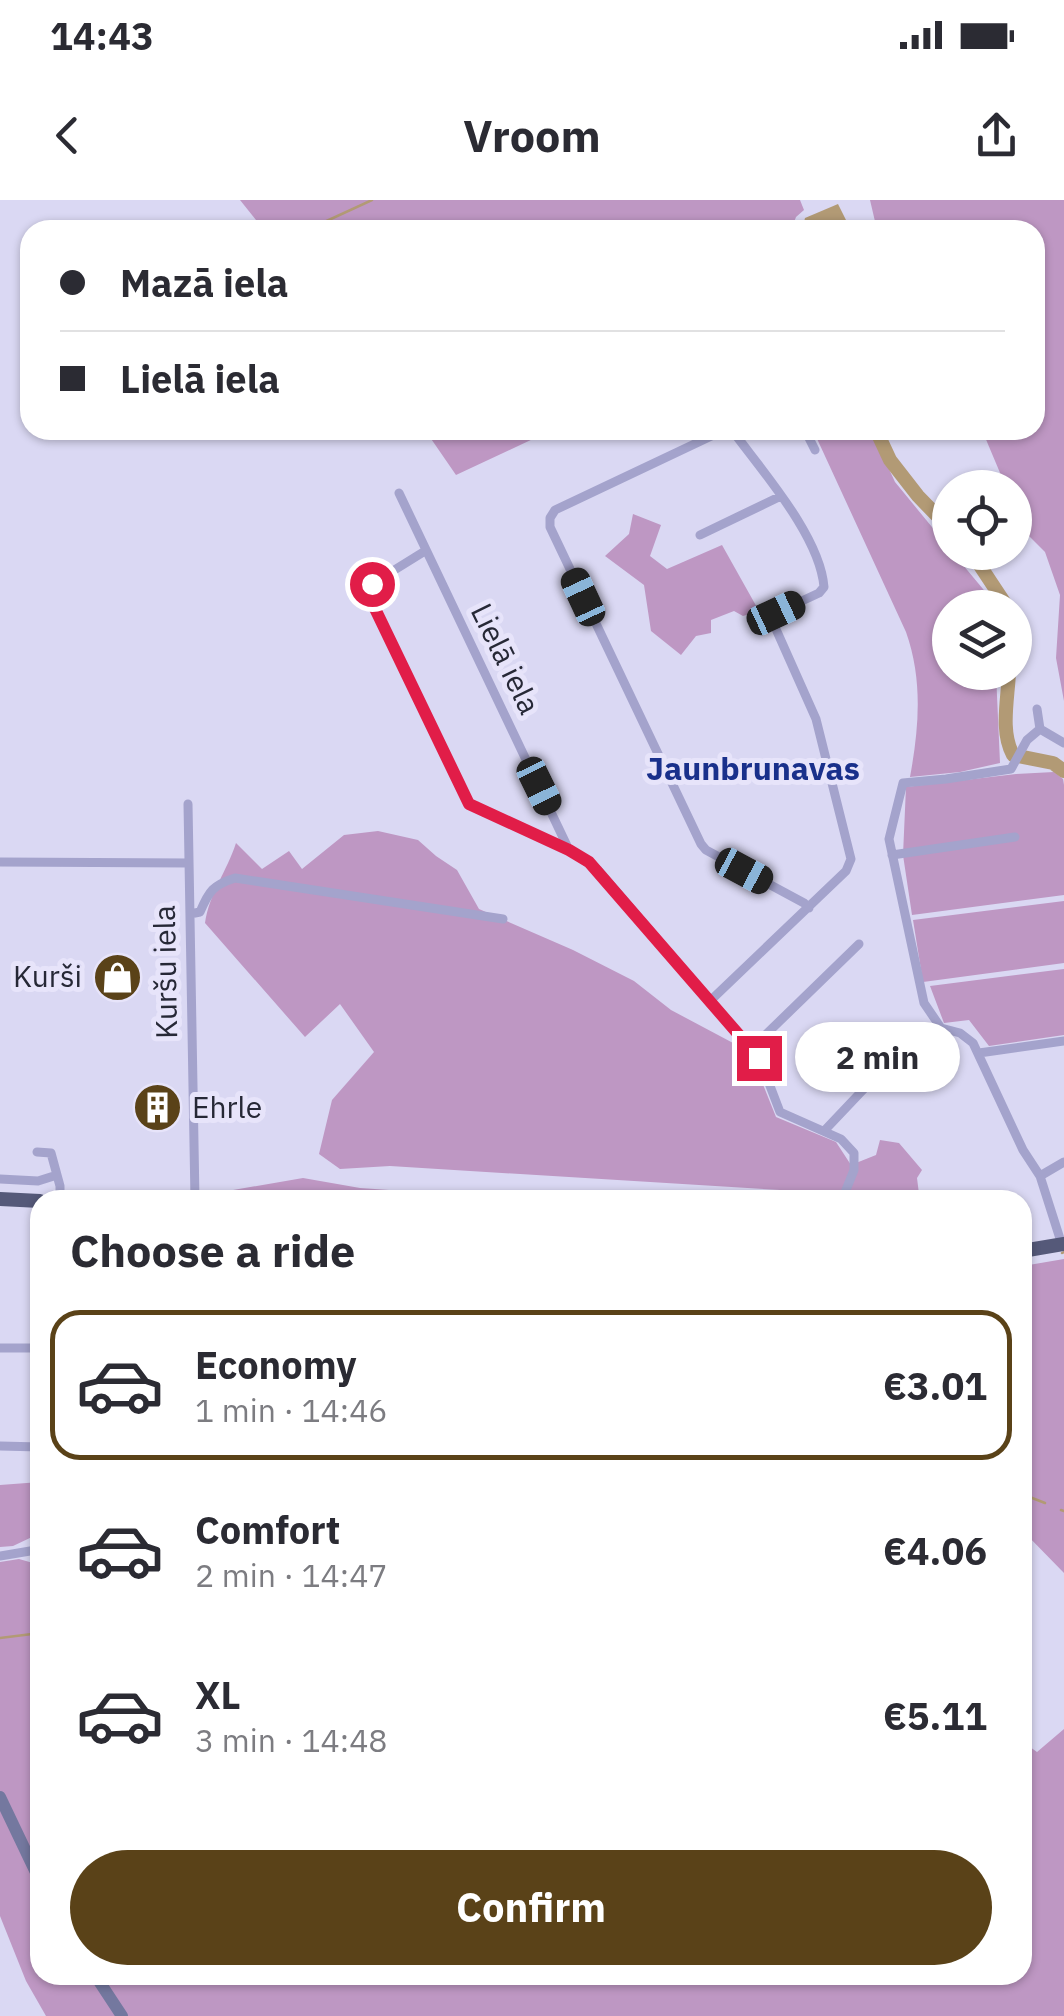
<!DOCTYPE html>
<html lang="en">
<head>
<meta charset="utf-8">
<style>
	:root { --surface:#fff; --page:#f7f7f7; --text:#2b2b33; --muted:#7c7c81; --line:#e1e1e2; --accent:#5a4218 }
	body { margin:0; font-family:"IBM Plex Sans",sans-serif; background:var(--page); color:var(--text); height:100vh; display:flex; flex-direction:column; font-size:38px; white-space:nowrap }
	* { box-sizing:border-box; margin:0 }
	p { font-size:32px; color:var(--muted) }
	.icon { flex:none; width:55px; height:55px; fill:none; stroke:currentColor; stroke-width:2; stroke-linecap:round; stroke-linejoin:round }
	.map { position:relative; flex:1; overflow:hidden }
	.drawer { position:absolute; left:30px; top:990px; width:1002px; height:795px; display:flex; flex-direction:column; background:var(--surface); border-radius:30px; box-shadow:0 2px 8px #0004 }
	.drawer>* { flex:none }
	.banner { position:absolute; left:20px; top:20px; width:1025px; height:220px; border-radius:30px; box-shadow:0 2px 8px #0004; display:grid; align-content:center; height:220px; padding:0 40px; background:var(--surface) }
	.controls { position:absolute; left:932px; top:270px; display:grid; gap:20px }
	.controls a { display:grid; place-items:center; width:100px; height:100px; border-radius:50%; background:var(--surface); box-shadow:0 2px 8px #0004; font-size:50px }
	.end { position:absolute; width:45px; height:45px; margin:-22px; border:12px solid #e11d48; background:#fff; box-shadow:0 0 0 5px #fff }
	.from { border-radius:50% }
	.bubble { position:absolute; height:70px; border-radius:35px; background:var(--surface); box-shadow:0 2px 8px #0004; font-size:32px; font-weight:800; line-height:70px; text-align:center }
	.car { position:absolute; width:30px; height:60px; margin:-30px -15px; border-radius:12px; box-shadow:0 0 8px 2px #0007; background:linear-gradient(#222 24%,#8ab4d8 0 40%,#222 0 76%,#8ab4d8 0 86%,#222 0) }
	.banner b { display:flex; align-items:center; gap:35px; height:95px; font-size:38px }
	.banner b+b { border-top:2px solid var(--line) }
	.banner i { width:25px; height:25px; background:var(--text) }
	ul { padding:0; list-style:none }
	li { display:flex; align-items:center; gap:30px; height:150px; margin:0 20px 15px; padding:0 20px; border:5px solid transparent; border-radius:30px }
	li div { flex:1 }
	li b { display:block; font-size:38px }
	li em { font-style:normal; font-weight:800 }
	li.current { border-color:var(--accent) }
	li>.icon { width:90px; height:90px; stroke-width:1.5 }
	h2 { padding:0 40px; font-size:45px; line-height:120px }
	.cta { display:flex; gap:20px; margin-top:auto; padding:20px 40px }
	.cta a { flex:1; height:115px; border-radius:60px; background:var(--accent); color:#fff; font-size:40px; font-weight:800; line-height:115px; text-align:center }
	.status { display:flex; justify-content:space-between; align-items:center; height:70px; padding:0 50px; background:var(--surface); direction:ltr }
	.status svg { height:28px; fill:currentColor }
	header { display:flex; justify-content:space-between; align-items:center; height:130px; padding:0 40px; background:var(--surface); font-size:45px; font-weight:800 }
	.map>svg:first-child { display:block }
</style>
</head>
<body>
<div class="status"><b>14:43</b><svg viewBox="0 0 49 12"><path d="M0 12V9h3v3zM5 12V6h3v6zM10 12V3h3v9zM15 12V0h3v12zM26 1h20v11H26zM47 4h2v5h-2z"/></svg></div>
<header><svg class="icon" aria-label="back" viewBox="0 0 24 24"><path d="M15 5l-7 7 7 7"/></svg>Vroom<svg class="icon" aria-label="share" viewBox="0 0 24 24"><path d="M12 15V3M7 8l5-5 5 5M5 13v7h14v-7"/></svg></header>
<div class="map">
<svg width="1064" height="1816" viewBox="0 0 1064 1816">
	<rect width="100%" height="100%" fill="#dad8f3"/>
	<path fill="#be97c3" d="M240,0H800L804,10L796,17L793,25L784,30H264Z
		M870,0H1064V501L1056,458L1060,395L1045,352L1023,330L1015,310V288L1006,287L982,230H1035V30H877Z
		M425,230H552L456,275Z
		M813,230H871L895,282L950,349V352L953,353L998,407L950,408V472L996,473L1000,563L960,572L910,577C919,528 923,480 906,432Z
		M633,314L661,325L650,356L667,369L722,345L759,411L743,416L734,411L711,420V433L696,436L681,455L651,431L644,385L605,356L629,334Z
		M1054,572L1063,579L1064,585V695L912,715L903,655L906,587L1016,574Z
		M378,631L418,640L436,656L457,670L479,709L573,750L634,781L671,810L750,852L776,917L836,942L851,965L876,955L880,940L899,943L922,970L917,978L919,994L906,1000H896L861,991L842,992L833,998L780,990L390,966L340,969L319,954L332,900L374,852L340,804L305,837L205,723C209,694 227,671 236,643L262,669L289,651L302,669L344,635Z
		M1064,701V763L923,782L913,720Z
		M1064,769V835L989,846L969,820L944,823L930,786Z
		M303,978L360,988L536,1000H211L210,994Z
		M1064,1059V1373L1022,1330L1023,1066Z
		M40,1282V1341L32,1337L13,1346L0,1347V1285Z
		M19,1359L40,1365V1775H1022L1023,1542L1037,1552L1064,1529V1816H46L26,1781L0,1716V1362Z"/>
	<path fill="#b29a75" d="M838,4L851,30H806L804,22L805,18Z"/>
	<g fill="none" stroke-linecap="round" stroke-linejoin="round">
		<path stroke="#b29a75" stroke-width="2.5" d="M307,30L372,0
			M1062,1053L1064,1052
			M1022,1294L1045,1303
			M1061,1310L1064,1311
			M0,1438L40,1433"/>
		<path stroke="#b29a75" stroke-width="14" d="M876,230L890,260L918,296L950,329
			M971,352L1008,408
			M1009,472C1008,499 1000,531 1013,555L1053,563L1064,571"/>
		<path stroke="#a4a3cc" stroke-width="9" d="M724,230L555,310L550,318V327L701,644L706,650L804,703L809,708
			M805,230L815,250
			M399,293L569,650L598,670L721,814L752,848L759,857L780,912L841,939L854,953V970L842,1000
			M700,335L781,296
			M425,351L367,387V393L469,604L569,650
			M1037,509L1040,529L1064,543
			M188,604L195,1000
			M892,655L1015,637
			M0,662L189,663
			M190,714L200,712C209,691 213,685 235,678L503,719
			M710,801L846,671L851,659L816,519L771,418L776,413L819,393L824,387C820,336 762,271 732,230
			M752,848L859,744
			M979,853L1064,841
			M825,930L879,873
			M37,952L51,953L60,986V1000
			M1040,976L1023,950L973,843L960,833L941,828L924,803L889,639L903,583L946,579L1011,569L1027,540L1040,529
			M0,979L38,981L57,975
			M1062,1045L1040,976L1064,962
			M0,1148H40
			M0,1246L40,1247
			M0,1356L36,1350"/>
		<path stroke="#74789f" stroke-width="12" d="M0,1597L40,1681
			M95,1775L122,1816"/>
		<path stroke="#555979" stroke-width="14" d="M0,999L40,1001
			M1022,1051L1064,1044"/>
	</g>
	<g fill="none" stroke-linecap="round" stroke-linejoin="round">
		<path stroke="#e11d48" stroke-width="12" d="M372,384L367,387V392L469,604L569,650L589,662L759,858"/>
	</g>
	<defs>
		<symbol id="shop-disc" viewBox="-11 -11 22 22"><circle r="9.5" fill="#5a4218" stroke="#e7e4fa"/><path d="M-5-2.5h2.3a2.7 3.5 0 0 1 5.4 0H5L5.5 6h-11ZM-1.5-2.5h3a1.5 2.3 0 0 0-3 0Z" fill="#fff"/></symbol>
		<symbol id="building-disc" viewBox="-11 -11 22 22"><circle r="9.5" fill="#5a4218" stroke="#e7e4fa"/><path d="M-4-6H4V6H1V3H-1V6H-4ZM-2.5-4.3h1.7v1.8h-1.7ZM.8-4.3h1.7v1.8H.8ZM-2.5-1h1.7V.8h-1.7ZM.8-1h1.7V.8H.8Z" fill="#fff"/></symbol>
	</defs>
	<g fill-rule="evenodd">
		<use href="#shop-disc" x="90" y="750" width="55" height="55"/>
		<use href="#building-disc" x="130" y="880" width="55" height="55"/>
	</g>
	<g text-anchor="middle" stroke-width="10" stroke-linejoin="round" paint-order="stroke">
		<g font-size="30" fill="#262836" stroke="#e7e4fa">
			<text transform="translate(505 459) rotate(64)" y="10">Lielā iela</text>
			<text transform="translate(166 772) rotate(-91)" y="10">Kuršu iela</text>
		</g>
		<g font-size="30" fill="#262836" stroke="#e7e4fa" text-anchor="end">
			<text x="82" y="787">Kurši</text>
			<text x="192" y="918" text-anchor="start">Ehrle</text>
		</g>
		<g font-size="32" font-weight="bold" fill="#19308b" stroke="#e7e4fa">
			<text x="753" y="580">Jaunbrunavas</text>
		</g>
	</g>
</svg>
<div class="controls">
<a><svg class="icon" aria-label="locate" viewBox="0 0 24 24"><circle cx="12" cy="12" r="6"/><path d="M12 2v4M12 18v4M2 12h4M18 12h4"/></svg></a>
<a><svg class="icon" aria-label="layers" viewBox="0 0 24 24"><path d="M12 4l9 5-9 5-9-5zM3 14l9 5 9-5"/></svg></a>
</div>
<i class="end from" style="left:372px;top:384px"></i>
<i class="end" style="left:759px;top:858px"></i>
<div class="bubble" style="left:795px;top:822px;width:165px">2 min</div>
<i class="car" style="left:583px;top:397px;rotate:335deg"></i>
<i class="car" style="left:776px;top:413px;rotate:65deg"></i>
<i class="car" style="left:539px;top:586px;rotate:154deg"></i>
<i class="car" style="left:744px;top:671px;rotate:118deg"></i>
<div class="banner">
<b><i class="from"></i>Mazā iela</b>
<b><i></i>Lielā iela</b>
</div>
<section class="drawer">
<h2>Choose a ride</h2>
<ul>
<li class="current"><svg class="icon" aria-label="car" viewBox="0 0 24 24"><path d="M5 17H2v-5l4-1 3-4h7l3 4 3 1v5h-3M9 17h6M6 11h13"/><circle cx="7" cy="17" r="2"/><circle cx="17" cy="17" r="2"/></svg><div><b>Economy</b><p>1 min · 14:46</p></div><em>€3.01</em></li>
<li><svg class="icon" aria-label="car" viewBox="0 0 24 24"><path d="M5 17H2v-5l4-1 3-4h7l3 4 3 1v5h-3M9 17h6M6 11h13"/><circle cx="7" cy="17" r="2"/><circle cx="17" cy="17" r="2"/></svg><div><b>Comfort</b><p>2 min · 14:47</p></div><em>€4.06</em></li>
<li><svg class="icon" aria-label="car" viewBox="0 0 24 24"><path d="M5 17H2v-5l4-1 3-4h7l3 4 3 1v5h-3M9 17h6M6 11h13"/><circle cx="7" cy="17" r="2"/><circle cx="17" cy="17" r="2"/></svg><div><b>XL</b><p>3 min · 14:48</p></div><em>€5.11</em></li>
</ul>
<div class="cta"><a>Confirm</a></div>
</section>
</div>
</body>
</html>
